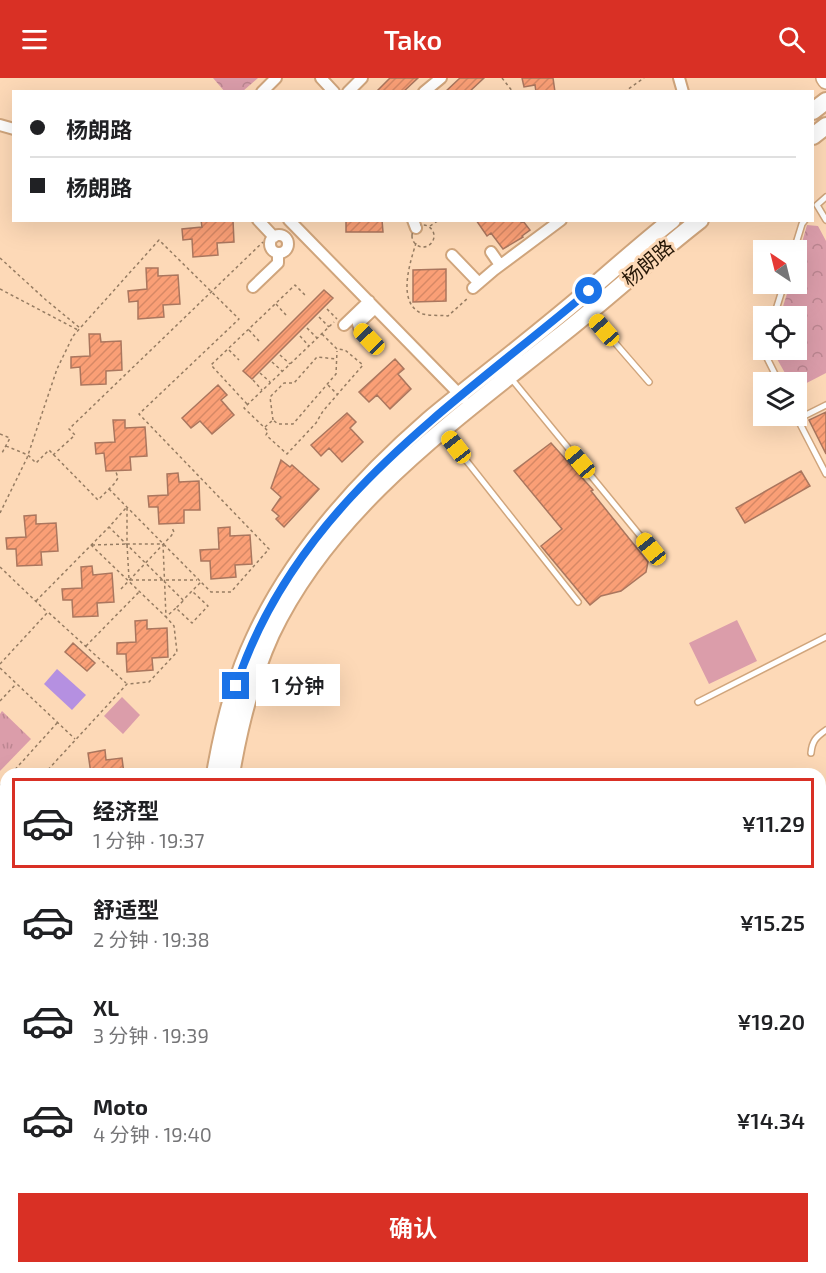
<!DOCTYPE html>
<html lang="zh">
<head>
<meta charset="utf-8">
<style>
	:root { --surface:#fff; --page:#f2f2f2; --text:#202124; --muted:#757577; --line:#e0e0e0; --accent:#d93025 }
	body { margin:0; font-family:"Exo 2","Noto Sans SC",sans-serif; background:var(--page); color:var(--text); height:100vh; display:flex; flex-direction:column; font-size:22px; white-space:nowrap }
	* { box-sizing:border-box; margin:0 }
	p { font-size:20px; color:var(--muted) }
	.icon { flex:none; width:33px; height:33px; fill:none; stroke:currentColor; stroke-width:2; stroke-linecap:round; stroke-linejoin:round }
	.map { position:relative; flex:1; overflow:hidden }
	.panel { position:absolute; left:0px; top:690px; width:826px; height:506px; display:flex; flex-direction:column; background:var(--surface); border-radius:18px 18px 0 0; box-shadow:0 6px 24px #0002 }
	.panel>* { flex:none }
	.hud { position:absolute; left:12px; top:12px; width:802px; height:132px; border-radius:0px; box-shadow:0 6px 24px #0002; display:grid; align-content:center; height:132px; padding:0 18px; background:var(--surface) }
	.needle { width:39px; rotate:325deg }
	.buttons { position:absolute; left:753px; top:162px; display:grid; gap:12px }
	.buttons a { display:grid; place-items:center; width:54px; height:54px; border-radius:0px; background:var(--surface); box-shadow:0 6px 24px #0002; font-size:30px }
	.end { position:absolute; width:27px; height:27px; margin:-14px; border:8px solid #1a73e8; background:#fff; box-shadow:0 0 0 3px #fff }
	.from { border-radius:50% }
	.bubble { position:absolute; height:42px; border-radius:0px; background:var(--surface); box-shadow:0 6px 24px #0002; font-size:20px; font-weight:600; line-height:42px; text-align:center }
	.car { position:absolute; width:18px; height:36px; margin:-18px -9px; border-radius:8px; box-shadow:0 0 4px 2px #0007; background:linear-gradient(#f5c518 24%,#345 0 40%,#f5c518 0 76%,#345 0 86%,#f5c518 0) }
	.hud b { display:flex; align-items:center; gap:21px; height:57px; font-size:22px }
	.hud b+b { border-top:2px solid var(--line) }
	.hud i { width:15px; height:15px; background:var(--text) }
	ul { padding:10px 0 0; list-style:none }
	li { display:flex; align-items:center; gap:18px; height:90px; margin:0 12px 9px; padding:0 6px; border:3px solid transparent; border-radius:0px }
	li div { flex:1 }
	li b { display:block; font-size:22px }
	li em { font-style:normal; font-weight:600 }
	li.current { border-color:var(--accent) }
	li>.icon { width:54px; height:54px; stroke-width:1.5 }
	.primary-button { display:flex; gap:12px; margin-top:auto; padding:12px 18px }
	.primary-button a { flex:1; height:69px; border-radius:0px; background:var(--accent); color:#fff; font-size:24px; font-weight:600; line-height:69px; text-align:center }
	header { display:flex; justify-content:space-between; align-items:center; height:78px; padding:0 18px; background:var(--accent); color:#fff; font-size:27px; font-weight:600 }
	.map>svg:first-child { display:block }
</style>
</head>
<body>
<header><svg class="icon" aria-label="menu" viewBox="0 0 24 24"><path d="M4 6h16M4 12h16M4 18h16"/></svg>Tako<svg class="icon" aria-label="search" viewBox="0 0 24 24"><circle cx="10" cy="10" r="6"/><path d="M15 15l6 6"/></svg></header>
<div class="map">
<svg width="826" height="1195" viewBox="0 0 826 1195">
	<defs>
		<pattern id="grass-tufts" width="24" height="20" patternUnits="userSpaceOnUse" patternTransform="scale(1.5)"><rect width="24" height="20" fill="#db9daa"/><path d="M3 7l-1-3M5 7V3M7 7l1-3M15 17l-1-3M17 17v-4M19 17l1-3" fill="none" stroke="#bc8691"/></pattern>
		<pattern id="forest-crowns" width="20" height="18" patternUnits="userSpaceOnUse" patternTransform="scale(1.5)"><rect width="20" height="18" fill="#db9daa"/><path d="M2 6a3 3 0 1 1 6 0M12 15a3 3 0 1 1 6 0" fill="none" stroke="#bc8691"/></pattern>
		<pattern id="building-hatch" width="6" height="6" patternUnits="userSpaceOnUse" patternTransform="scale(1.5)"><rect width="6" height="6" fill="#fa9f76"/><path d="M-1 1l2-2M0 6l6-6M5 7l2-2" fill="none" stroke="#d68865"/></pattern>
	</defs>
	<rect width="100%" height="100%" fill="#fdd9b7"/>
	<path fill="url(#grass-tufts)" d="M2,633L31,661L0,693V636Z"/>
	<path fill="url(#forest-crowns)" d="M213,0H258L243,13L225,14Z
		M807,147L818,148L826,163V295L797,310L796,304H790L772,272H796V238H780L790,206H796L797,182Z
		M0,879L6,883V1157L0,1178Z"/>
	<path fill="#db9daa" d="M737,542L757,583L709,606L689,565Z
		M122,619L140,637L123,656L104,638Z"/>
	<path fill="#b590e1" d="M57,591L86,617L72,632L44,606Z"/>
	<path fill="url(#building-hatch)" stroke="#aa765e" stroke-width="1.5" d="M390,0H418L403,14H376Z
		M460,0H484L469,14H445Z
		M522,0H553L555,14H536L535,7L524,9Z
		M201,142H233L234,164L217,165L218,177L193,179L192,161L183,162L182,151L202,149Z
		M346,142H382L383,154H346Z
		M476,142H520L521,144L523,143L530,152L522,158L523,159L503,171L491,155L487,158Z
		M146,190H158V198L178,197L180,226L163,227L164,239L138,241V223L129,224L128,213L147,211Z
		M446,191V223L413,224V192Z
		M324,212L333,220L252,301L243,293Z
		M89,256H100L101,264L121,263L122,292L106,293V306L81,307L80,289L71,290V279L90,278Z
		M395,281L404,291L398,296L411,311L390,331L377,317L369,324L359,314Z
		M218,307L227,317L221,322L234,337L212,356L200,343L191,350L182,340Z
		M826,334V376L809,342Z
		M347,335L356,344L350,350L363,364L342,384L329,370L321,378L311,367Z
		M113,342H125V350L145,349L147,378L130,379L131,392L106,393L104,375L96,376L95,365L115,364Z
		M551,365L593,412L591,413L648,484L646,494L621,513L601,518L590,527L541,468L562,451L514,393Z
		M281,382L290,389L292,387L319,411L284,449L276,441L279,438L272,432L281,419L271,410Z
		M801,393L810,408L745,445L736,430Z
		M178,395L179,404L199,403L200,432H184V445L159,446L158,429H149L148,418L168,417L167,396Z
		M36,437V446L56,445L58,473L41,474L42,487L17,488L16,471H7L6,460L26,459L24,438Z
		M230,449V458L250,457L252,486L235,487L236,499L211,501L210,483H201L200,472L219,471L218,450Z
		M92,488L93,497L112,495L114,524L97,525L98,538L73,539L72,522H63L62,511L82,510L81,489Z
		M147,542V551L167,550L168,579L152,580L153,592L127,594L126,576H117V565L136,564L135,543Z
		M73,565L95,585L87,593L65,574Z
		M105,672L106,682L122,680L124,696H91L88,675Z"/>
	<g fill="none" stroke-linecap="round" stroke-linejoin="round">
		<defs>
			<path id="lane" d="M826,119L817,127L826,142
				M794,172L802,146L805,142
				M590,236L649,304
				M774,238L784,206
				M765,272L764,274L779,304
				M510,299L651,471
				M796,338L826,396
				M798,341L826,327
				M443,353L578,524
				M698,624L826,559
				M811,675C812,663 816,659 826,652"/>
			<path id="street" d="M321,0L334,14
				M679,0L683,14
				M262,14L276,0
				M348,14L362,0
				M424,14L441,0
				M0,47L14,51
				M258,142L274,159
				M289,142L463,320
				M413,142L416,150
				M270 166a9 9 0 1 1 18 0a9 9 0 1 1-18 0Z
				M491,174L500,187
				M452,177L479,205
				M253,209L278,185V175
				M473,210L494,192L561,142
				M344,247L369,223
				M369,261L360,252L358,246L375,230
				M0,836L6,841"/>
			<path id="secondary" d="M824,0L826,3
				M820,934L826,936
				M208,1190L231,1195"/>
			<path id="primary" d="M813,33L826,23
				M813,58L826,48
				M215,696C223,650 234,603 254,561C293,475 359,403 429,342C460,316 493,291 525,265C551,244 577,223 602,201C625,181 648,161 672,142
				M231,696C239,649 251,600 271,556C331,430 450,346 556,261C605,223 651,180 700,142
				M136,1195L138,1190
				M154,1195L155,1190"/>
		</defs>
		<use href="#lane" stroke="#d0a57c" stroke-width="8"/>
		<use href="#street" stroke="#d0a57c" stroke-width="14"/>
		<use href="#secondary" stroke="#d0a57c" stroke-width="18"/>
		<use href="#primary" stroke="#d0a57c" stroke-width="20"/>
		<path stroke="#967c62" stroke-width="1.5" stroke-dasharray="3 3" stroke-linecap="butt" d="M502,0L513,14
			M624,14L644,0
			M412 158a11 11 0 1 1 22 0a11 11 0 1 1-22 0Z
			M430,148L439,142
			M416,165C410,185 396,226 423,236C430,238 440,237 448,238L469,219
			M0,180L46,222L80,250
			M0,211L78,252
			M276,226L286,237
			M327,231L337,241
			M319,239L329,249
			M307,250L317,260
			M249,252L259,263
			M322,256L337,271L345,272L363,287L323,333L316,345L287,376L266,357L268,353L244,330C274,301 304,273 334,244
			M300,258L309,268
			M229,272L239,282
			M280,277L290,286
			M272,284L282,293
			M260,295L270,304
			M253,302L262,312
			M328,307L337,316
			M247,326L211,287L295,207L306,218
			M273,342L270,319L284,305H294L317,279L336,281
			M265,349L273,342L278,346H293L336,296L337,273
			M0,356L10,360L2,375L0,374
			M6,368L28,377L36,385L49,372L98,422L114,406L118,400L116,394
			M53,377L75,357L69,351L263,164
			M109,411L201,504L183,522L109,449L126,430
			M0,435L27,380L57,291L73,258L159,162L239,241L139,336L269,471L231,514H211L201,504
			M91,467L166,539L176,530
			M92,467L127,466L129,501
			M0,489L47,534
			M130,502H197
			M121,511L171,458L174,454L172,450
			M36,523L109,449
			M183,523L176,530L192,545L208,528L193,514
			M86,568L140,513
			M0,586L48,534L126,605
			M0,590L75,661
			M0,623L16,606
			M11,696L58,644
			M44,696L127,606L149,604L177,574L174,548L166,539L163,466H127V430
			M0,708L6,701
			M0,729L6,735"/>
		<use href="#lane" stroke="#fff" stroke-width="5"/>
		<use href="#street" stroke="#fff" stroke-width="10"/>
		<use href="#secondary" stroke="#fff" stroke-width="15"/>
		<use href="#primary" stroke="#fff" stroke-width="16"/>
	</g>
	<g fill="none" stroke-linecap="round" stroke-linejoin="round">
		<path stroke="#1a73e8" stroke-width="8" d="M236,608C295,427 452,329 589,213"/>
	</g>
	<g text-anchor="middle" stroke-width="6" stroke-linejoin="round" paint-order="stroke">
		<g font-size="20" fill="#251606" stroke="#fdd9b7">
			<text transform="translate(648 185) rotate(-40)" y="7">杨朗路</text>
		</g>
	</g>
</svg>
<div class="buttons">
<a><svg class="needle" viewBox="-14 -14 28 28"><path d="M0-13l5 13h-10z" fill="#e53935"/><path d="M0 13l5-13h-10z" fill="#757577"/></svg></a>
<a><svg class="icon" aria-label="locate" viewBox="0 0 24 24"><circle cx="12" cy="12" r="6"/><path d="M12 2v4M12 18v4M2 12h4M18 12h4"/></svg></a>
<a><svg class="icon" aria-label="layers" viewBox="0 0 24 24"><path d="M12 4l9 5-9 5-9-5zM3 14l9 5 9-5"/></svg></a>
</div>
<i class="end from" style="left:589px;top:213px"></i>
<i class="end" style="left:236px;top:608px"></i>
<div class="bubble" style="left:256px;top:586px;width:84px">1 分钟</div>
<i class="car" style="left:604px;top:252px;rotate:319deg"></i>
<i class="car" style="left:369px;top:261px;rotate:316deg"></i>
<i class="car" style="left:456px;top:369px;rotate:322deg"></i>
<i class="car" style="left:580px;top:384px;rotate:320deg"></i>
<i class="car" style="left:651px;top:471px;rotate:321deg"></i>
<div class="hud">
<b><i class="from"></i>杨朗路</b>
<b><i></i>杨朗路</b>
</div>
<section class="panel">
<ul>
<li class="current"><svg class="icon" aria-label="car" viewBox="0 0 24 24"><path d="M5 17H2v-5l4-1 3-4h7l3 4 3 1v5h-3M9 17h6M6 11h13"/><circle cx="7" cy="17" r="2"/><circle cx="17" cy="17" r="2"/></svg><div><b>经济型</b><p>1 分钟 · 19:37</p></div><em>¥11.29</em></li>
<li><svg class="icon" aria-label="car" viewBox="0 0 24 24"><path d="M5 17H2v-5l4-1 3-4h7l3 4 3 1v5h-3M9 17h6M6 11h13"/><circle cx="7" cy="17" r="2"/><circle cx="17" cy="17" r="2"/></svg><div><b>舒适型</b><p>2 分钟 · 19:38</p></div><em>¥15.25</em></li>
<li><svg class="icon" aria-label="car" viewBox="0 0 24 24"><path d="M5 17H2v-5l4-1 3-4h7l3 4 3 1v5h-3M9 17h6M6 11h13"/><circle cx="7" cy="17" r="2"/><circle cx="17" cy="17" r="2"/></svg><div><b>XL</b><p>3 分钟 · 19:39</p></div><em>¥19.20</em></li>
<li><svg class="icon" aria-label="car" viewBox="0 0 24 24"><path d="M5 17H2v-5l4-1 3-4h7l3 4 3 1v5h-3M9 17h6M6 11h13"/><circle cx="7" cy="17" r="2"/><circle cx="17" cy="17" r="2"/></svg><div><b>Moto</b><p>4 分钟 · 19:40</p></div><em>¥14.34</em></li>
</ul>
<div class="primary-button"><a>确认</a></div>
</section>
</div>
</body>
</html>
